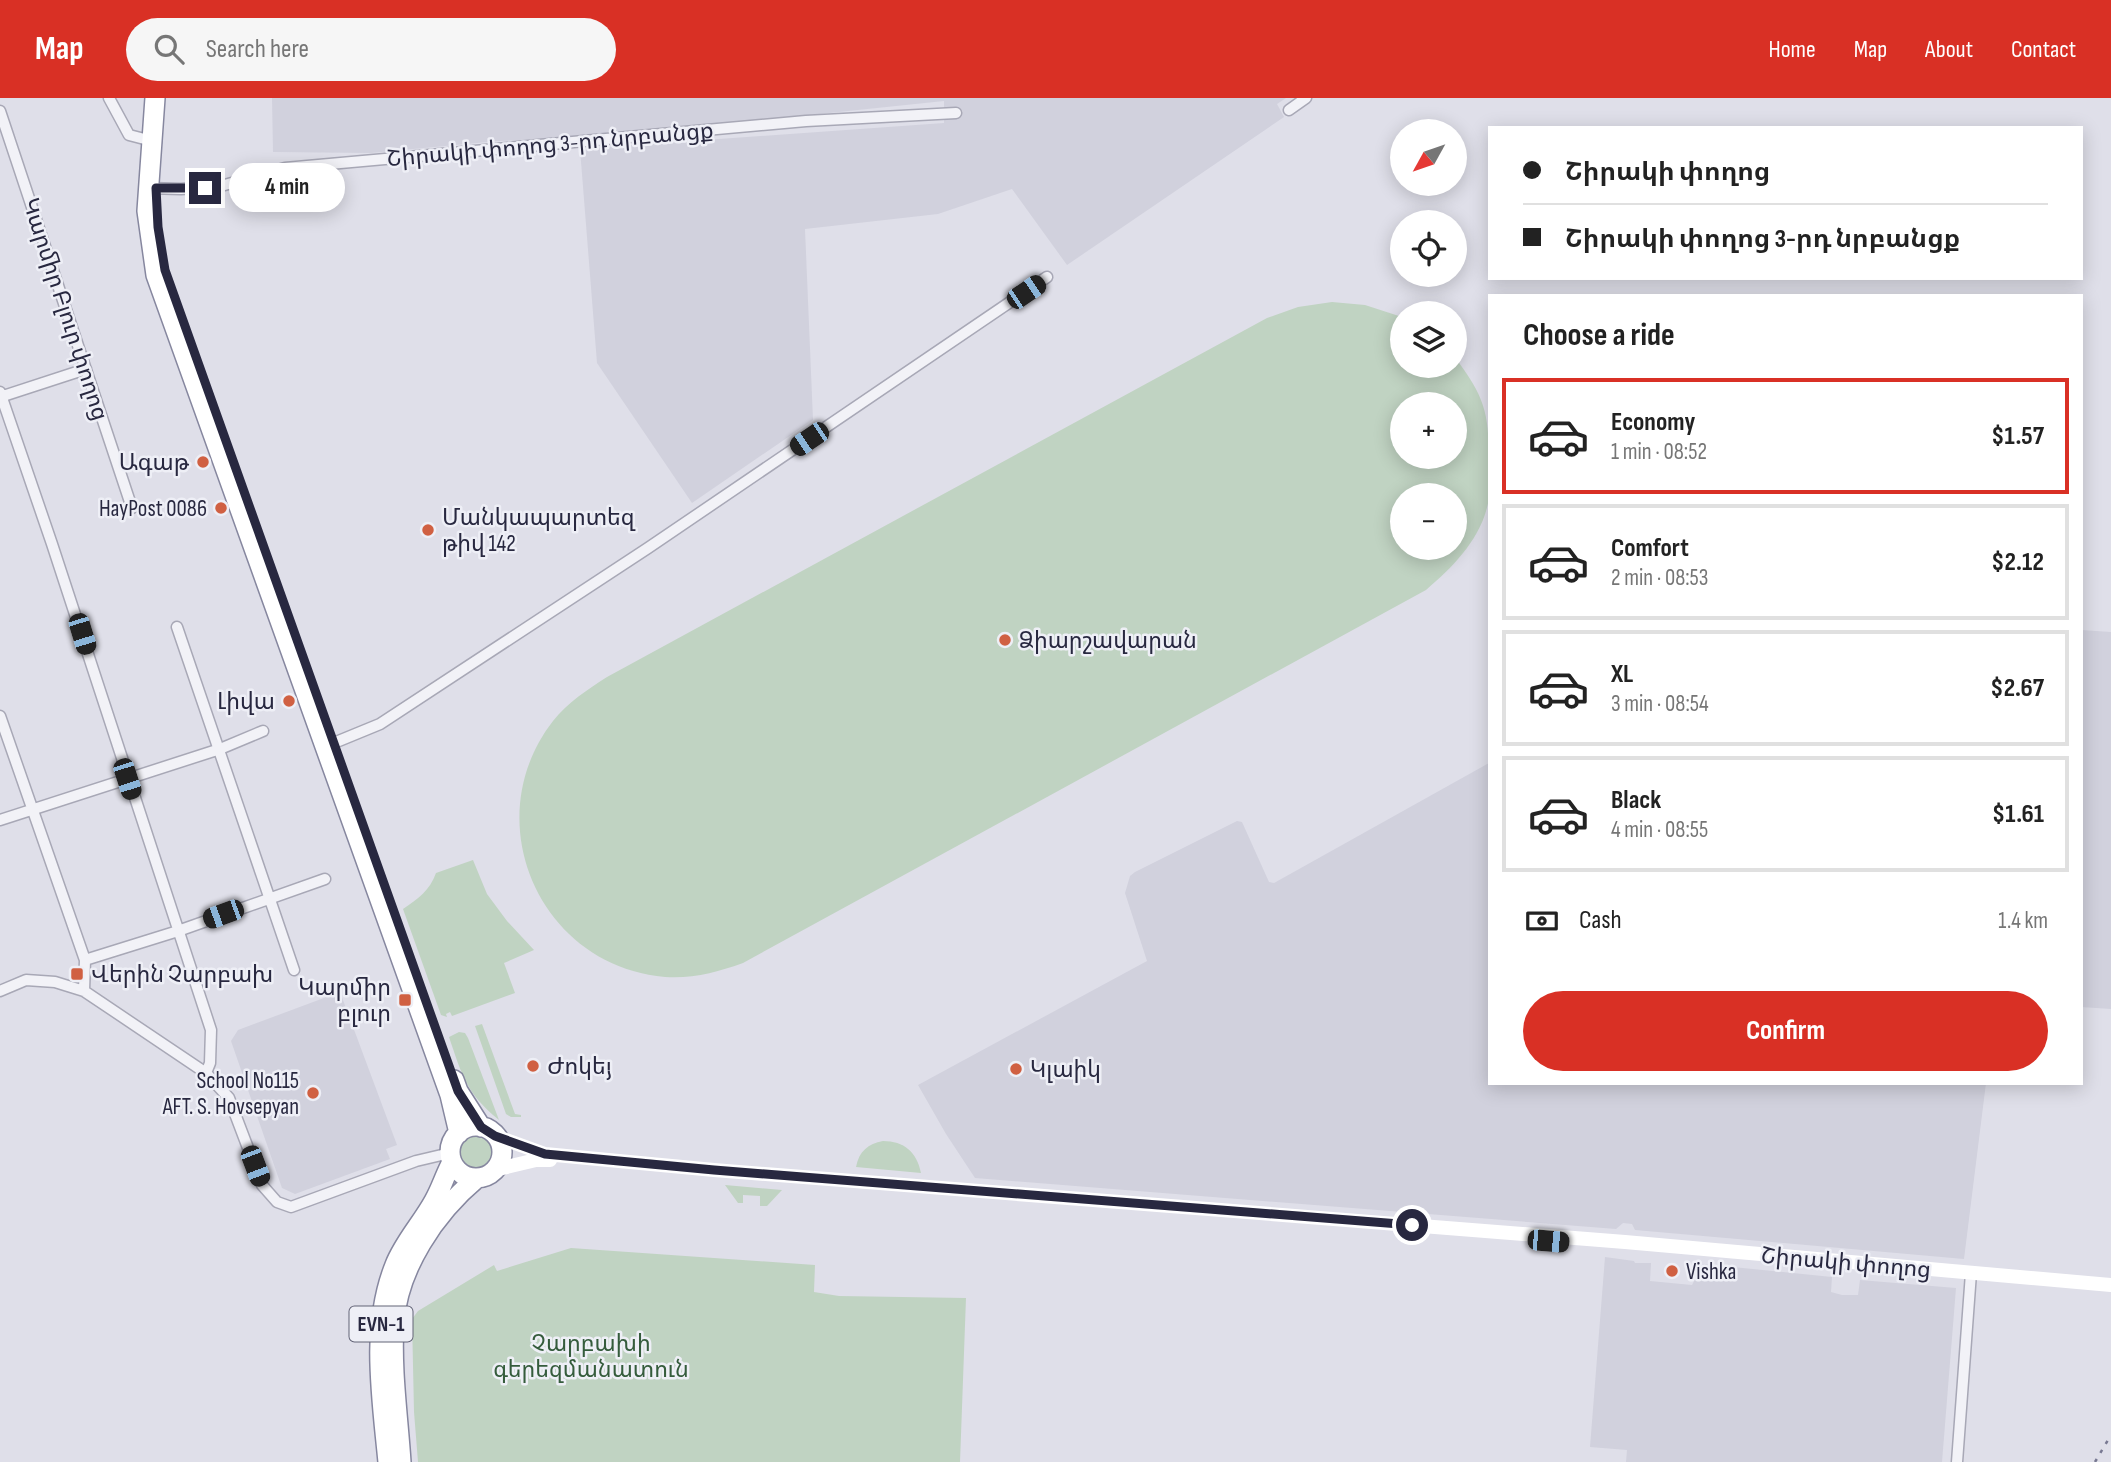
<!DOCTYPE html>
<html lang="en">
<head>
<meta charset="utf-8">
<style>
	:root { --surface:#fff; --page:#f6f6f6; --text:#222; --muted:#767676; --line:#e0e0e0; --accent:#d93025 }
	body { margin:0; font-family:"Sofia Sans Condensed","Noto Sans Armenian",sans-serif; background:var(--page); color:var(--text); height:100vh; display:flex; flex-direction:column; font-size:26px; white-space:nowrap }
	* { box-sizing:border-box; margin:0 }
	p { font-size:23px; color:var(--muted) }
	.icon { flex:none; width:38px; height:38px; fill:none; stroke:currentColor; stroke-width:2; stroke-linecap:round; stroke-linejoin:round }
	.map { position:relative; flex:1; overflow:hidden }
	.details { position:absolute; left:1488px; top:196px; width:595px; height:791px; display:flex; flex-direction:column; background:var(--surface); border-radius:0px; box-shadow:0 4px 18px #0003 }
	.details>* { flex:none }
	.hud { position:absolute; left:1488px; top:28px; width:595px; height:154px; border-radius:0px; box-shadow:0 4px 18px #0003; display:grid; align-content:center; height:154px; padding:0 35px; background:var(--surface) }
	.needle { width:46px; rotate:230deg }
	.fabs { position:absolute; left:1390px; top:21px; display:grid; gap:14px }
	.fabs a { display:grid; place-items:center; width:77px; height:77px; border-radius:50%; background:var(--surface); box-shadow:0 4px 18px #0003; font-size:35px }
	.end { position:absolute; width:32px; height:32px; margin:-16px; border:9px solid #282840; background:#fff; box-shadow:0 0 0 4px #fff }
	.from { border-radius:50% }
	.bubble { position:absolute; height:49px; border-radius:24px; background:var(--surface); box-shadow:0 4px 18px #0003; font-size:23px; font-weight:700; line-height:49px; text-align:center }
	.car { position:absolute; width:21px; height:42px; margin:-21px -10px; border-radius:9px; box-shadow:0 0 5px 2px #0007; background:linear-gradient(#222 24%,#8ab4d8 0 40%,#222 0 76%,#8ab4d8 0 86%,#222 0) }
	.hud b { display:flex; align-items:center; gap:24px; height:66px; font-size:26px }
	.hud b+b { border-top:2px solid var(--line) }
	.hud i { width:18px; height:18px; background:var(--text) }
	ul { padding:0; list-style:none }
	li { display:flex; align-items:center; gap:21px; height:116px; margin:0 14px 10px; padding:0 21px; border:4px solid var(--line); border-radius:0px }
	li div { flex:1 }
	li b { display:block; font-size:26px }
	li em { font-style:normal; font-weight:700 }
	li.on { border-color:var(--accent) }
	li>.icon { width:63px; height:63px; stroke-width:1.5 }
	h2 { padding:0 35px; font-size:32px; line-height:84px }
	.pay { display:flex; align-items:center; gap:18px; height:77px; padding:0 35px; font-size:26px }
	.pay p { margin-inline-start:auto }
	.primary-button { display:flex; gap:14px; margin-top:auto; padding:14px 35px }
	.primary-button a { flex:1; height:80px; border-radius:42px; background:var(--accent); color:#fff; font-size:28px; font-weight:700; line-height:80px; text-align:center }
	header { display:flex; align-items:center; gap:42px; box-sizing:border-box; height:98px; padding:0 35px; background:var(--accent); color:#fff }
	header strong { font-size:33px }
	nav { display:flex; gap:38px; margin-inline-start:auto; font-size:24px }
	.search { width:490px; height:63px; background:var(--page); display:flex; align-items:center; gap:18px; box-sizing:border-box; padding:0 24px; border-radius:38px; color:var(--muted); font-size:26px }
	.map>svg:first-child { display:block }
</style>
</head>
<body>
<header>
<strong>Map</strong>
<div class="search"><svg class="icon" aria-label="search" viewBox="0 0 24 24"><circle cx="10" cy="10" r="6"/><path d="M15 15l6 6"/></svg>Search here</div>
<nav><a>Home</a><a>Map</a><a>About</a><a>Contact</a></nav>
</header>
<div class="map">
<svg width="2111" height="1364" viewBox="0 0 2111 1364">
	<rect width="100%" height="100%" fill="#dfdfe9"/>
	<path fill="#d1d1dd" d="M272,0H1286L1277,6L1284,19L1067,167L1012,91L938,116L805,131L813,322L692,405L597,265L580,51L944,25V3L607,38L498,43L371,55L273,54Z
		M2081,532L2111,534V911L2081,909Z
		M1489,665V985H1986L1964,1161L1635,1132L1632,1126L1623,1125L1616,1131L975,1080L946,1036L918,987L1147,863L1125,795L1130,778L1135,774L1237,723L1242,724L1269,784L1274,785Z
		M340,894L397,1047L386,1051L390,1061L295,1096L282,1090L231,943L238,932Z
		M1605,1159L1634,1163L1635,1165H1651L1650,1183L1692,1187L1703,1166L1832,1179L1831,1194L1842,1197H1858L1860,1182L1956,1190L1942,1364H1626L1627,1352L1590,1349Z"/>
	<path fill="#c0d3c2" fill-rule="evenodd" d="M1332,204L1365,207L1402,219V268H1454V258C1484,298 1489,313 1489,363C1489,375 1491,388 1489,400C1483,439 1454,468 1426,492L743,865C718,874 692,881 665,879C539,868 476,722 553,623C568,604 587,592 607,579L1267,220L1298,209ZM1402,306H1454V359H1402ZM1402,397H1454V450H1402Z
		M473,762L487,796L507,823L534,852L504,865L515,895L452,918L450,914L446,916L447,919L441,917L403,811C418,801 430,792 436,775Z
		M482,926L515,1016L521,1017V1019H511L506,1016L475,928Z
		M459,934L465,935L468,940L499,1022C466,995 462,977 449,939Z
		M456 1054a19 19 0 1 1 38 0a19 19 0 1 1-38 0Z
		M883,1043C904,1043 917,1054 921,1075L856,1069C859,1053 868,1046 883,1043Z
		M725,1087L782,1092L767,1108H760V1098L743,1097V1105H738Z
		M571,1150L815,1167L814,1194L839,1198L966,1200L960,1364H418L414,1314L412,1221L418,1213L494,1167L497,1173Z"/>
	<g fill="none" stroke-linecap="round" stroke-linejoin="round">
		<defs>
			<path id="street" d="M109,0L129,37L156,44
				M1289,12L1306,0
				M0,13L132,410
				M147,90L181,91L221,88L285,70L806,23L956,15
				M0,294L52,446L211,932L210,965L206,975
				M0,299L86,271
				M177,529L294,872
				M0,618L85,862L84,893
				M324,649L380,626L648,450L1047,179
				M0,722L220,651L263,633
				M85,862L178,833L325,781
				M0,893L26,882L55,884L84,893L206,975L229,1000L262,1087L277,1104L291,1109L416,1063L450,1055
				M1957,1364L1971,1175"/>
			<path id="highway" d="M155,0L147,113L156,177L450,997L459,1035
				M454,982L458,993L481,1029
				M450 1054a26 26 0 1 1 52 0a26 26 0 1 1-52 0Z
				M388,1364C382,1300 370,1229 395,1167C404,1144 422,1125 434,1103C441,1091 445,1077 452,1064
				M401,1364C398,1318 391,1271 394,1225C398,1170 435,1115 477,1080"/>
		</defs>
		<use href="#street" stroke="#a8a8b6" stroke-width="13"/>
		<use href="#highway" stroke="#86879f" stroke-width="22"/>
		<use href="#street" stroke="#f2f2f7" stroke-width="10"/>
		<path stroke="#fff" stroke-width="14" d="M495,1038L545,1056L714,1072L1625,1144L2111,1187
			M494,1072L536,1062H550"/>
		<use href="#highway" stroke="#fff" stroke-width="19"/>
		<path stroke="#787992" stroke-width="2.5" stroke-dasharray="3.5 7" stroke-linecap="butt" d="M2095,1364L2111,1337"/>
	</g>
	<g fill="none" stroke-linecap="round" stroke-linejoin="round">
		<path stroke="#282840" stroke-width="9" d="M205,90H156L158,129L165,172L458,993L481,1029L495,1038L545,1056L714,1072L1412,1127"/>
	</g>
	<g fill="#d06042" stroke="#eeeff6" stroke-width="2.5">
		<circle cx="203" cy="364" r="7"/>
		<circle cx="221" cy="410" r="7"/>
		<circle cx="428" cy="432" r="7"/>
		<circle cx="1005" cy="542" r="7"/>
		<circle cx="289" cy="603" r="7"/>
		<rect x="70" y="869" width="14" height="14" rx="3.5"/>
		<rect x="398" y="895" width="14" height="14" rx="3.5"/>
		<circle cx="533" cy="968" r="7"/>
		<circle cx="1016" cy="971" r="7"/>
		<circle cx="313" cy="995" r="7"/>
		<circle cx="1672" cy="1173" r="7"/>
	</g>
	<g text-anchor="middle" stroke-width="5" stroke-linejoin="round" paint-order="stroke">
		<rect fill="#eeeff6" stroke="#636477" stroke-width="2" x="349.5" y="1208.5" width="63" height="35" rx="5"/>
		<g font-size="21" font-weight="bold" fill="#282840">
			<text x="381" y="1233">EVN-1</text>
		</g>
		<g font-size="23" fill="#282840" stroke="#eeeff6">
			<text transform="translate(550 46) rotate(-5)" y="8">Շիրակի փողոց 3-րդ նրբանցք</text>
			<text transform="translate(66 211) rotate(72)" y="8">Կարմիր Բլուր փողոց</text>
			<text transform="translate(1846 1164) rotate(5)" y="8">Շիրակի փողոց</text>
		</g>
		<g font-size="23" fill="#282840" stroke="#eeeff6" text-anchor="start">
			<text x="189" y="372" text-anchor="end">Ագաթ</text>
			<text x="207" y="418" text-anchor="end">HayPost 0086</text>
			<text x="442" y="427">Մանկապարտեզ<tspan x="442" dy="26">թիվ 142</tspan></text>
			<text x="1019" y="550">Ձիարշավարան</text>
			<text x="275" y="611" text-anchor="end">Լիվա</text>
			<text x="91" y="884">Վերին Չարբախ</text>
			<text x="391" y="897" text-anchor="end">Կարմիր<tspan x="391" dy="26">բլուր</tspan></text>
			<text x="547" y="976">Ժոկեյ</text>
			<text x="1030" y="979">Կլաիկ</text>
			<text x="299" y="990" text-anchor="end">School No115<tspan x="299" dy="26">AFT. S. Hovsepyan</tspan></text>
			<text x="1686" y="1181">Vishka</text>
		</g>
		<g font-size="23" fill="#355c3c" stroke="#eeeff6">
			<text x="591" y="1253">Չարբախի<tspan x="591" dy="26">գերեզմանատուն</tspan></text>
		</g>
	</g>
</svg>
<div class="fabs">
<a><svg class="needle" viewBox="-14 -14 28 28"><path d="M0-13l5 13h-10z" fill="#e53935"/><path d="M0 13l5-13h-10z" fill="#767676"/></svg></a>
<a><svg class="icon" aria-label="locate" viewBox="0 0 24 24"><circle cx="12" cy="12" r="6"/><path d="M12 2v4M12 18v4M2 12h4M18 12h4"/></svg></a>
<a><svg class="icon" aria-label="layers" viewBox="0 0 24 24"><path d="M12 4l9 5-9 5-9-5zM3 14l9 5 9-5"/></svg></a>
<a>+</a>
<a>−</a>
</div>
<i class="end from" style="left:1412px;top:1127px"></i>
<i class="end" style="left:205px;top:90px"></i>
<div class="bubble" style="left:229px;top:65px;width:116px">4 min</div>
<i class="car" style="left:1026px;top:194px;rotate:56deg"></i>
<i class="car" style="left:809px;top:341px;rotate:236deg"></i>
<i class="car" style="left:82px;top:536px;rotate:163deg"></i>
<i class="car" style="left:127px;top:681px;rotate:162deg"></i>
<i class="car" style="left:223px;top:816px;rotate:250deg"></i>
<i class="car" style="left:255px;top:1068px;rotate:159deg"></i>
<i class="car" style="left:1548px;top:1143px;rotate:95deg"></i>
<div class="hud">
<b><i class="from"></i>Շիրակի փողոց</b>
<b><i></i>Շիրակի փողոց 3-րդ նրբանցք</b>
</div>
<section class="details">
<h2>Choose a ride</h2>
<ul>
<li class="on"><svg class="icon" aria-label="car" viewBox="0 0 24 24"><path d="M5 17H2v-5l4-1 3-4h7l3 4 3 1v5h-3M9 17h6M6 11h13"/><circle cx="7" cy="17" r="2"/><circle cx="17" cy="17" r="2"/></svg><div><b>Economy</b><p>1 min · 08:52</p></div><em>$1.57</em></li>
<li><svg class="icon" aria-label="car" viewBox="0 0 24 24"><path d="M5 17H2v-5l4-1 3-4h7l3 4 3 1v5h-3M9 17h6M6 11h13"/><circle cx="7" cy="17" r="2"/><circle cx="17" cy="17" r="2"/></svg><div><b>Comfort</b><p>2 min · 08:53</p></div><em>$2.12</em></li>
<li><svg class="icon" aria-label="car" viewBox="0 0 24 24"><path d="M5 17H2v-5l4-1 3-4h7l3 4 3 1v5h-3M9 17h6M6 11h13"/><circle cx="7" cy="17" r="2"/><circle cx="17" cy="17" r="2"/></svg><div><b>XL</b><p>3 min · 08:54</p></div><em>$2.67</em></li>
<li><svg class="icon" aria-label="car" viewBox="0 0 24 24"><path d="M5 17H2v-5l4-1 3-4h7l3 4 3 1v5h-3M9 17h6M6 11h13"/><circle cx="7" cy="17" r="2"/><circle cx="17" cy="17" r="2"/></svg><div><b>Black</b><p>4 min · 08:55</p></div><em>$1.61</em></li>
</ul>
<div class="pay"><svg class="icon" aria-label="cash" viewBox="0 0 24 24"><path d="M3 7h18v10H3z"/><circle cx="12" cy="12" r="2"/></svg>Cash<p>1.4 km</p></div>
<div class="primary-button"><a>Confirm</a></div>
</section>
</div>
</body>
</html>
